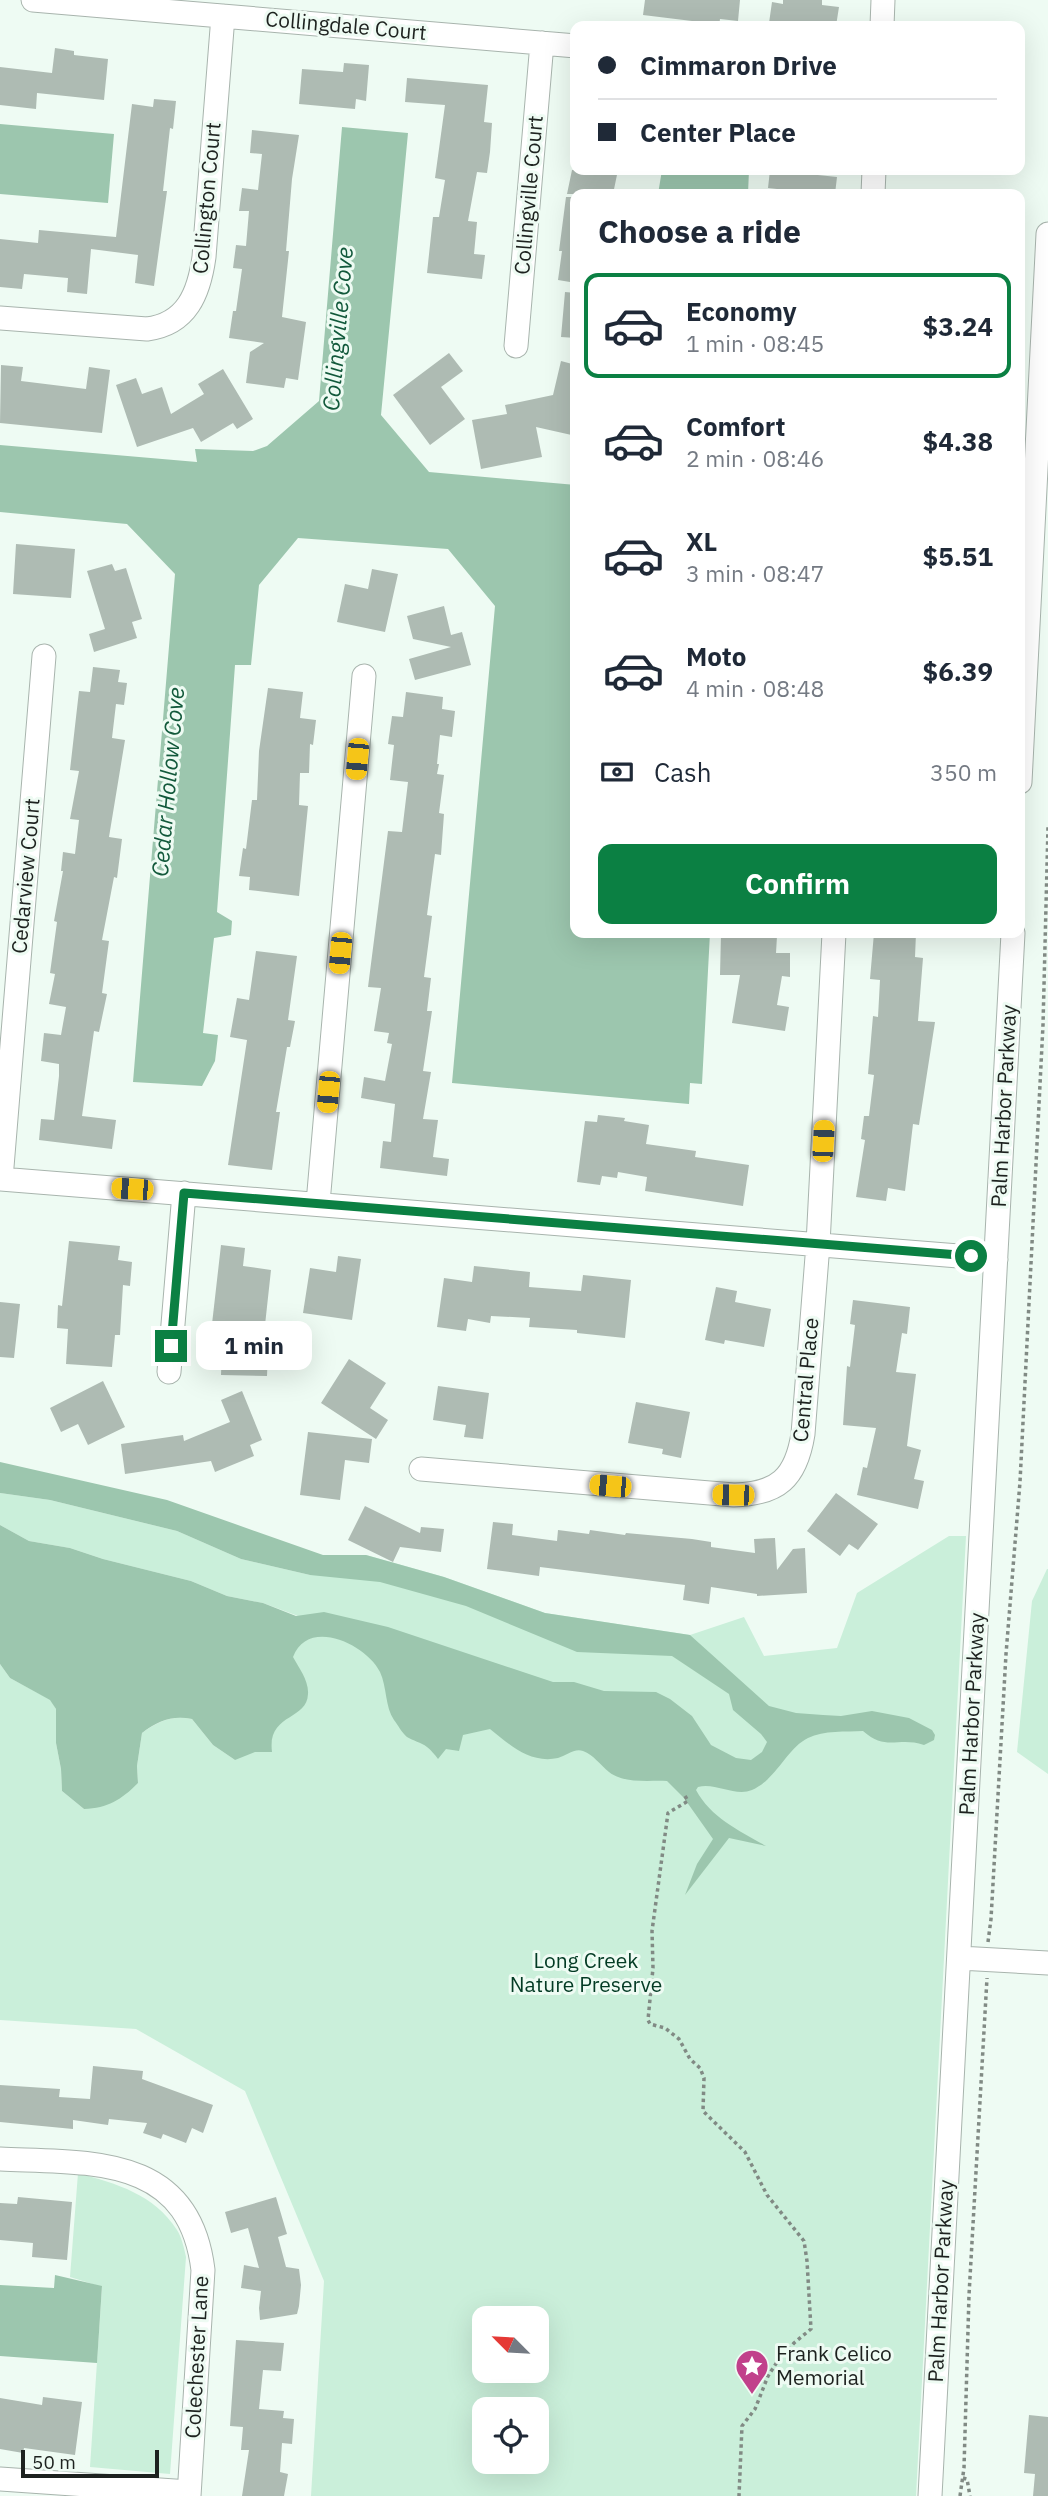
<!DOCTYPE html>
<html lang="en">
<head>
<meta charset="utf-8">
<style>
	:root { --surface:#fff; --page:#f2f2f3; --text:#1f2937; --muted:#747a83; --line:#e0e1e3; --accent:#0b8043 }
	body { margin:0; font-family:"IBM Plex Sans",sans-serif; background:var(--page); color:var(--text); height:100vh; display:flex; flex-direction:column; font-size:26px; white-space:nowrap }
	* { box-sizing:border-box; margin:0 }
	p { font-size:23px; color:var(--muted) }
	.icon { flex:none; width:38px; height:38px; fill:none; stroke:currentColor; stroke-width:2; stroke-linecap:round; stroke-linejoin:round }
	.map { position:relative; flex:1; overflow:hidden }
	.side { position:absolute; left:570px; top:189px; width:455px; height:749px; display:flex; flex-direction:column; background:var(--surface); border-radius:14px; box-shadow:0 7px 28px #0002 }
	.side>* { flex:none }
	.top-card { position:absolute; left:570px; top:21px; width:455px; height:154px; border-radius:14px; box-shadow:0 7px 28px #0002; display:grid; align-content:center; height:154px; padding:0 28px; background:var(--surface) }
	.needle { width:46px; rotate:294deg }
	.fabs { position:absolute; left:472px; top:2306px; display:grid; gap:14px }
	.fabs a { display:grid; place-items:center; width:77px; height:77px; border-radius:14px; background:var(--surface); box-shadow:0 7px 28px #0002; font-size:35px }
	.scale { position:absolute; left:21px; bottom:18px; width:138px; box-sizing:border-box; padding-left:7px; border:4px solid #1d221f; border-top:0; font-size:19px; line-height:24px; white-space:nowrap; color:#1d221f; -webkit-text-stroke:5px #eefbf3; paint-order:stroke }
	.end { position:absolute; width:32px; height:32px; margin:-16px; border:9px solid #0b8043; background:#fff; box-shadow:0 0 0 4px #fff }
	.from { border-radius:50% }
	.bubble { position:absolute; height:49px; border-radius:14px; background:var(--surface); box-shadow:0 7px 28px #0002; font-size:23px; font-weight:700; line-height:49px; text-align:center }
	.car { position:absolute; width:21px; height:42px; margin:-21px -10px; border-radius:9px; box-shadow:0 0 5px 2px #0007; background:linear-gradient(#f5c518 24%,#345 0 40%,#f5c518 0 76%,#345 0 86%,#f5c518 0) }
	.top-card b { display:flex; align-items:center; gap:24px; height:66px; font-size:26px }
	.top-card b+b { border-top:2px solid var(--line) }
	.top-card i { width:18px; height:18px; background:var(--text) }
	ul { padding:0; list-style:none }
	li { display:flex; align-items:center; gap:21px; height:105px; margin:0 14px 10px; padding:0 14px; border:4px solid transparent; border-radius:14px }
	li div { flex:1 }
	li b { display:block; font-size:26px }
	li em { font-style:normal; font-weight:700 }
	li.current { border-color:var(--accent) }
	li>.icon { width:63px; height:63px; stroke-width:1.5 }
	h2 { padding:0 28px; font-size:32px; line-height:84px }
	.pay { display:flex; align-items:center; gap:18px; height:77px; padding:0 28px; font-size:26px }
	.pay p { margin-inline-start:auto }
	.primary-button { display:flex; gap:14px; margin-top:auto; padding:14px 28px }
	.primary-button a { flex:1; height:80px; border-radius:14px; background:var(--accent); color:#fff; font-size:28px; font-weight:700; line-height:80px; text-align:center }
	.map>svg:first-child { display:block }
</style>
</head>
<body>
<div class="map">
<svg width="1048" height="2496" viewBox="0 0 1048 2496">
	<rect width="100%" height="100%" fill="#eefbf3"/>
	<path fill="#caefda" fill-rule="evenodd" d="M0,1493L50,1500L177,1531L241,1559L310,1575H315L366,1555L444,1577L545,1613L690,1635L744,1617L764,1656L837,1648L857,1593L949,1536H966L916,2496H311L324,2281L245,2091L136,2029L0,2020V1664L10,1678L51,1700L56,1709V1743L61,1769L62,1791L84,1809L138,1783L137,1766L142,1733C159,1721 172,1715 192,1719L213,1745L235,1760L298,1616L263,1603L227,1596L191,1581L103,1559L70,1548L29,1541L0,1525ZM485,2319H537V2371H485ZM485,2410H537V2462H485Z
		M1047,1569H1048V1774L1017,1752L1032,1601Z
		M78,2173C117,2184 154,2194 177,2230C182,2238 184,2248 186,2257L170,2474L90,2467L102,2287L70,2277Z"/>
	<path fill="#9cc6ae" d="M0,124L114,134L108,203L0,194Z
		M342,127L408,133L381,415L429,472L576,485V933H710L702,1084L690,1083L689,1104L452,1083L495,606L448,549L298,538L259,585L251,665H235L217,912L232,921L231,935L214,938L203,1033L218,1035L215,1061L202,1086L133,1082L175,574L127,524L0,512V445L197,462L195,449L253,451L267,446L319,401Z
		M662,170H749L748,194H658Z
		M0,1462L167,1500L323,1555H366L444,1577L545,1613L690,1635L769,1706L796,1713L823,1715L841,1716L872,1711L909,1718L932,1730L935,1735L934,1740L924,1745C898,1736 887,1752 863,1731C846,1732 824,1730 808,1738C786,1749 777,1779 752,1790C735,1797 715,1782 698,1787L696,1790C711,1818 740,1831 766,1846L729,1838L685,1895L697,1864L713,1839L684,1798L667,1781C649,1780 624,1784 609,1772C600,1765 594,1755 583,1751C574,1748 566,1756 558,1758C530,1764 510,1745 490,1729L463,1735L459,1751L446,1749L438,1759C435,1755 431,1750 427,1747C421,1742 413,1741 407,1737C402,1733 398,1725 394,1720C385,1707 387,1687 380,1672C366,1644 308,1617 293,1657C299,1668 309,1681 308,1694C307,1721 267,1713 272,1752H255L235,1760L213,1745L192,1719C172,1715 158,1721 142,1733L137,1766L138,1783C121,1800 108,1808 84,1809L62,1791L61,1769L56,1743V1709L50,1700L10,1678L0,1664V1525L29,1541L70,1548L103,1559L191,1581L227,1596L263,1603L296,1616L324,1612L388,1627L553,1682H574L604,1691L656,1692L670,1699L692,1716L711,1745L736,1758L751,1760L762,1752L767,1742L761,1734L733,1710L729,1694L672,1656L577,1652L466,1606L380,1582L310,1575L241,1559L177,1531L50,1500L0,1493Z
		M55,2275L102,2286L97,2363L0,2356V2285L54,2288Z"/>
	<path fill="#aebbb3" d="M645,0H740L738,21L720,19L719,26H708L691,25L692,21L643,15Z
		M783,0H822V5L839,7L836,26H788L769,23L772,2L783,4Z
		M55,48L74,51V55L108,59L104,100L37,93L36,109L0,105V67L52,73Z
		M344,63L369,65L366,101L356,99L355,109L299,104L302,69L343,72Z
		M407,78L488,85L484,122L492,123L490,152L487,173L477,172L468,221L477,222L474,254L485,255L482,279L427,273L433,217H439L445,180L435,178L445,105L405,102Z
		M154,99L176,101L173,129L170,128L163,191H167L154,286L135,283L138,255L91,249L87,294L67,292L68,278L24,274L22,289L0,287V239L38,243L39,230L116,237L132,104L153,107Z
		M252,130L299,135L292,179L286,251H289L282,317L306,322L298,380L286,378L284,388L246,383L250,352L264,343L229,338L233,311H236L242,269L233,268L236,245L246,246L249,211H239L242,188L258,190L262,154L250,153Z
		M572,170H618L613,194H567Z
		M770,170L837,177L835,194H776L777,189L768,188Z
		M566,197H576V283L558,280L562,251H559Z
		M565,292L576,293V338L561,337Z
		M449,353L463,371L441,387L465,419L430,445L393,395Z
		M561,361L576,365V436L536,427L542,457L481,469L472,420L507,414L505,405L553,395Z
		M1,365L23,367L21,381L86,389L89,367L110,370L102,433L0,423Z
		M223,369L253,419L237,429L233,423L201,442L193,428L137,447L116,385L136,378L142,394L162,387L171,414L204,394L198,384Z
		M16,544L75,549L71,598L13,594Z
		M112,564L115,571L126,568L142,619L132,622L137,638L94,652L89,634L105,629L87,571Z
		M372,569L398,574L385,632L337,622L345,584L368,589Z
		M444,606L451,635L462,632L471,665L415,680L409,659L451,647L413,639L407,616Z
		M93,667L120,670L118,682L127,683L124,705L116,704L112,738L125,740L109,837L122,839L117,878L114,877L102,940L109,941L102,993L107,994L99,1032L94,1031L82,1116L116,1120L112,1149L39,1140L41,1119L54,1120L59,1076V1064L41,1061L44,1033L61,1035L66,1007L49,1004L55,974L50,973L57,922L54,921L63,871H61L63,852L75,854L79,820L70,819L79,771L70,770L79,691L90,692Z
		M268,688L303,692L300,718L316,720L313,745L310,744L309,773H300L299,805L308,806L299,896L249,890L250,877L239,876L243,848L246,849L252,800H257L259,751Z
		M406,692L443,697L442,709L455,711L452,737L440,735L437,764H439L437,774L444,775L439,813L444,814L441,855L435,854L427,915L432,916L424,977L431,978L427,1011H432L423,1071L431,1072L423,1119L438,1120L433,1157L449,1159L447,1176L380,1168L383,1141L391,1142L395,1104L361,1098L364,1077L385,1081L392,1044L387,1043L389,1033L374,1031L381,988L368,987L388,831L402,832L408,782L390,780L394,745L388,744L392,716L403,717Z
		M874,933H916L915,957L923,958L918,1021L935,1022L919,1125L913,1124L905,1191L888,1188L886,1201L856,1197L865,1140L861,1139L864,1116H869L874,1075L868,1074L873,1016L878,1017L880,980L870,979Z
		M721,934L777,936L776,953H790V977L782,976L777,1005L789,1007L785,1031L732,1023L740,975H720Z
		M256,951L297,956L288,1020L295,1021L290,1047H287L276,1112H280L272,1170L228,1165L247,1040L230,1037L237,998L249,1000Z
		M598,1115L625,1118L624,1121L649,1125L646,1144L696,1151L695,1157L749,1165L743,1206L645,1191L647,1177L618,1172L617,1178L602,1176L600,1185L577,1182L585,1121L597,1122Z
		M69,1241L120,1246L118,1260L132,1262L130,1286L123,1285L120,1335H115L112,1367L66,1364L68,1329L57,1328L58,1305L62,1306Z
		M221,1245L245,1248L243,1266L271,1270L265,1325H269L267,1376L221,1375L222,1346H208L209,1324H212Z
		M338,1256L361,1259L352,1320L303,1313L310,1268L336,1272Z
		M474,1266L530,1272L529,1287L581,1291L583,1275L631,1280L625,1338L577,1333V1330L529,1327L530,1318L491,1316L490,1323L468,1319L466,1331L437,1327L444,1278L472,1282Z
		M716,1287L737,1291L735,1302L771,1309L764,1347L725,1340L724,1344L705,1340Z
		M853,1300L910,1307L907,1334L902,1333L896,1372L916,1374L907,1446L921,1450L914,1479L924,1481L918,1509L857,1495L863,1467L867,1468L876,1428L843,1425L847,1366L850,1367L855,1325L850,1324Z
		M0,1302L20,1304L14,1358L0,1357Z
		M349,1359L386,1383L370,1408L388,1420L376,1439L321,1403Z
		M103,1381L125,1427L88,1445L78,1424L61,1432L50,1408Z
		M438,1386L489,1393L483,1439L464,1437L466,1425L433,1420Z
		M242,1391L262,1440L250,1445L254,1456L215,1472L211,1461L125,1474L121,1444L183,1435L184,1441L230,1422L221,1400Z
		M636,1402L690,1412L681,1458L662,1454L663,1449L628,1443Z
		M308,1432L372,1439L369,1463L345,1460L340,1500L300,1495Z
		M836,1493L878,1524L858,1550L849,1544L840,1556L807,1531Z
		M365,1506L420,1533L421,1527L444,1529L441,1552L400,1547L393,1562L348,1540Z
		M493,1522L513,1524L512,1535L557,1541L558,1530L589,1534L590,1530L625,1535L626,1533L692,1539L711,1542V1547L755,1553L754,1539L775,1538L777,1570L793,1549L805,1548L807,1593L757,1596V1594L711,1587L709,1604L683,1600L685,1585L540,1567L539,1576L487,1569Z
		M93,2066L143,2071L142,2079L213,2105L203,2133L192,2128L186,2143L163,2134L161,2139L143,2133L147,2123L109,2119L108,2125L73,2120V2129L0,2122V2085L60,2089L59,2097L90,2099Z
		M18,2197L72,2202L67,2260L32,2257L33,2243L0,2240V2203L17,2204Z
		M276,2197L287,2234L278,2237L286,2267L299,2269L301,2285L299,2306L297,2314L260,2320L259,2308L261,2291L241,2288L244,2265L259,2268L248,2228L231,2233L225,2212Z
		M236,2340L284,2343L281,2371L263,2370L259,2409L284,2411L283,2418L294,2419L292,2444L282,2443L280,2472L288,2474L284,2496H242L249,2450H241L243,2427L230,2426Z
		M43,2397L82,2402L75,2455L24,2448L23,2453L0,2449V2398L42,2405Z
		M1029,2415L1048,2417V2496H1033L1035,2474L1024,2473Z"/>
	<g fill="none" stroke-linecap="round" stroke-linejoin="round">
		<defs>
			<path id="minor" d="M33,0L576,46
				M882,26L883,0
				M873,194L874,170
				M0,318L147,329C187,324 199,293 204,257L223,16
				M516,346L542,43
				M1020,782L1048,234
				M0,1179L996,1259
				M1,1179L44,656
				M318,1203L364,676
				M169,1372L184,1193
				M421,1469L734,1495C778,1494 796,1478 803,1434L818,1244L834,933
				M959,1958L1048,1963
				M0,2159C90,2163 189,2154 203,2270L189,2496
				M0,2479L189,2492
				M930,2496L1013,933"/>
		</defs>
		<use href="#minor" stroke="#a8b4ad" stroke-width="25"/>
		<path stroke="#818a84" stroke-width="3.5" stroke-dasharray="3.5 3.5" stroke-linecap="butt" d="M685,1796L688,1801L668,1813L652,1931L653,1968L648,2020L650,2024L665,2028L679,2039L690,2059L700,2068L704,2078L703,2111L745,2152L767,2195L804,2241L807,2261L811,2329L794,2343L777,2362L768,2376L755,2409L742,2426L739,2496
			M988,1942L991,1919L1006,1654L1020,1482L1043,1025L1048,827
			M963,2478L967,2479L970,2496
			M960,2496L964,2468L969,2295L987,1978"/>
		<use href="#minor" stroke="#fff" stroke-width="23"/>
	</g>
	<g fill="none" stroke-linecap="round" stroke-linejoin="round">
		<path stroke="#0b8043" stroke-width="9" d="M171,1346L184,1193L971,1256"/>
	</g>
	<defs>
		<symbol id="sight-pin" viewBox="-11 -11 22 30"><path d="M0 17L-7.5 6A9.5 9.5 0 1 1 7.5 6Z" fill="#c1408b" stroke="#eefbf3"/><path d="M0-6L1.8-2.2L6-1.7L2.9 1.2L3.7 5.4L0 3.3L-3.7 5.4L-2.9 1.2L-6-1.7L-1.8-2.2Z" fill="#fff"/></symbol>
	</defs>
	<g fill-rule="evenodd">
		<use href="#sight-pin" x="733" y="2347" width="38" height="52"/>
	</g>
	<g text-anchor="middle" stroke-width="6" stroke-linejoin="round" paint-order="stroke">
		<g font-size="21" fill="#1d221f" stroke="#eefbf3">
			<text transform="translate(346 26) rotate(5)" y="7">Collingdale Court</text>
			<text transform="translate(529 195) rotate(-85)" y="7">Collingville Court</text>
			<text transform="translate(207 198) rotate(-85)" y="7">Collington Court</text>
			<text transform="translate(26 876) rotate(-85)" y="7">Cedarview Court</text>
			<text transform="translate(1004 1106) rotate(-87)" y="7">Palm Harbor Parkway</text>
			<text transform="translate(806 1380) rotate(-85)" y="7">Central Place</text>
			<text transform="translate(972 1714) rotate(-87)" y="7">Palm Harbor Parkway</text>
			<text transform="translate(941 2281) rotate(-87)" y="7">Palm Harbor Parkway</text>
			<text transform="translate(197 2357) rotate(-87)" y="7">Colechester Lane</text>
		</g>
		<g font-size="21" fill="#033b24" stroke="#eefbf3">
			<text x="586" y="1968">Long Creek<tspan x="586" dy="24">Nature Preserve</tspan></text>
		</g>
		<g font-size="21" fill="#1d221f" stroke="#eefbf3" text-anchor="start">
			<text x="776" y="2361">Frank Celico<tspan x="776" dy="24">Memorial</tspan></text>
		</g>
		<g font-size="23" font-style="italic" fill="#12593b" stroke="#eefbf3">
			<text transform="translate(338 329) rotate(-85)" y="8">Collingville Cove</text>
			<text transform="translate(168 782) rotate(-85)" y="8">Cedar Hollow Cove</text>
		</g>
	</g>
</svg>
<div class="fabs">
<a><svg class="needle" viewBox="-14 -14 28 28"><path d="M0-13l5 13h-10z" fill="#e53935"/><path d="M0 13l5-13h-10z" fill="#747a83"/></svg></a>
<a><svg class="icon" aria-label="locate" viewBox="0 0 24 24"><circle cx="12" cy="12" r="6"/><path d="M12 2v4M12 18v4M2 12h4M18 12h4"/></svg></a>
</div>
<div class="scale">50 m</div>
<i class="end from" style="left:971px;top:1256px"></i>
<i class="end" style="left:171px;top:1346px"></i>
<div class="bubble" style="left:196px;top:1321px;width:116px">1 min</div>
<i class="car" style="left:357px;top:759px;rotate:185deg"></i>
<i class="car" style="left:340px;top:953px;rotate:185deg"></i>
<i class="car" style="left:328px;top:1092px;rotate:185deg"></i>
<i class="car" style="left:823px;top:1141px;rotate:3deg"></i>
<i class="car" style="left:132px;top:1189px;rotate:274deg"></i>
<i class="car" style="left:610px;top:1486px;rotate:275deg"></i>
<i class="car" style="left:733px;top:1495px;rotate:271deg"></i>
<div class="top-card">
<b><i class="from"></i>Cimmaron Drive</b>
<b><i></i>Center Place</b>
</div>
<section class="side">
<h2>Choose a ride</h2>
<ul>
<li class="current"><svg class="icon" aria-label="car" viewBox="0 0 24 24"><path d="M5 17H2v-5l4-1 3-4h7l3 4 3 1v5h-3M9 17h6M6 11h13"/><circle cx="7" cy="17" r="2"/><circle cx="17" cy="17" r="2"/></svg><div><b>Economy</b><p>1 min · 08:45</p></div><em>$3.24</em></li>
<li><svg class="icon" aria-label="car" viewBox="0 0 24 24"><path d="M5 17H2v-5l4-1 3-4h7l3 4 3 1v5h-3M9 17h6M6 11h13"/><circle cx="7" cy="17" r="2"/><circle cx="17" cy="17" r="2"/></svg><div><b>Comfort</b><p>2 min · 08:46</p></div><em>$4.38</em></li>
<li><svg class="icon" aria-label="car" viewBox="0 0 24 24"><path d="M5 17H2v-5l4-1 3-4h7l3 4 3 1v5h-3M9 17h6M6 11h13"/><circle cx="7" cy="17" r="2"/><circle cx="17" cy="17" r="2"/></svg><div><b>XL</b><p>3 min · 08:47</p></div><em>$5.51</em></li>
<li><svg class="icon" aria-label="car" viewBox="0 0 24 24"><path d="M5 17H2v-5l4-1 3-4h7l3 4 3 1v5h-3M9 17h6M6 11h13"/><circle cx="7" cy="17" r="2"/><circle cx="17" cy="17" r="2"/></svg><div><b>Moto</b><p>4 min · 08:48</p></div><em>$6.39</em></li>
</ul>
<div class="pay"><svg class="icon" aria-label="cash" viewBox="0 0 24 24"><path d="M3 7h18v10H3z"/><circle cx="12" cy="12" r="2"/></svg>Cash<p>350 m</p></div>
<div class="primary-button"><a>Confirm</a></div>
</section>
</div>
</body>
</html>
